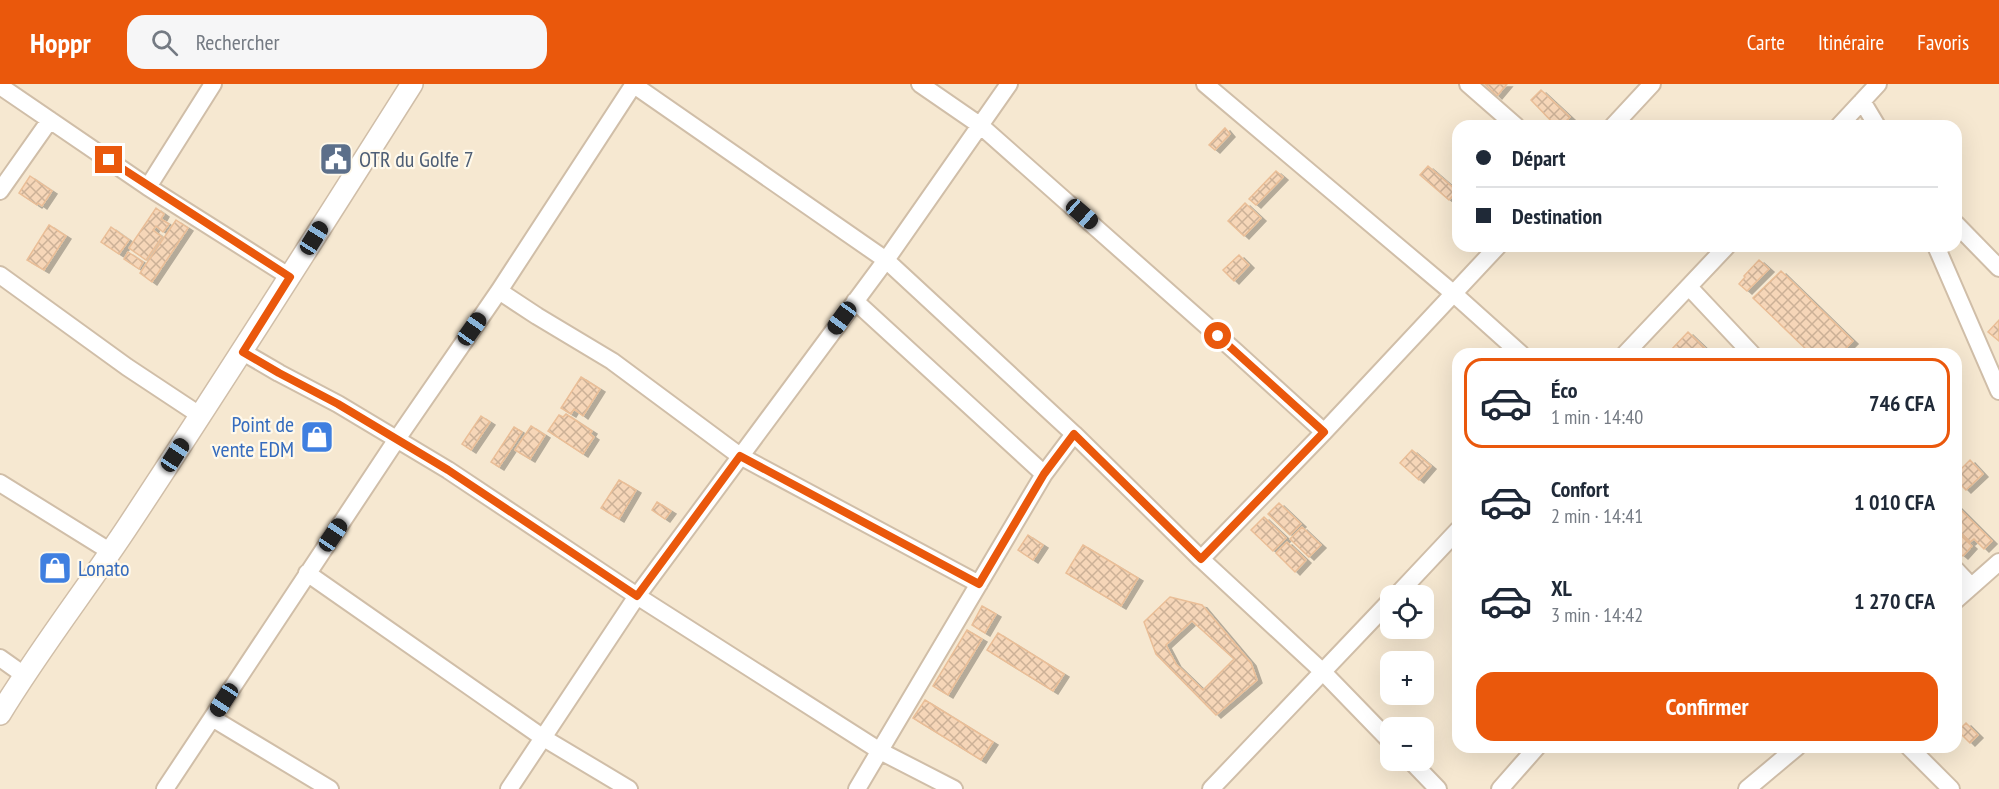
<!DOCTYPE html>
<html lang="fr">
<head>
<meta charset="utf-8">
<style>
	:root { --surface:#fff; --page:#f6f6f7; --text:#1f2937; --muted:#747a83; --line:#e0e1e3; --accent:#ea580c }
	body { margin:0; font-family:"PT Sans Narrow",sans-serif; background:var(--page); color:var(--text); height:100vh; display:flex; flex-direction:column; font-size:22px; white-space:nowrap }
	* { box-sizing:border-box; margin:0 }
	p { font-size:20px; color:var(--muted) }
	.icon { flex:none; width:33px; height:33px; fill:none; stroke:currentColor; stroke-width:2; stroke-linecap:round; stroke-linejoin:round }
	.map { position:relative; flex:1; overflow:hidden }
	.panel { position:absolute; left:1452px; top:264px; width:510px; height:405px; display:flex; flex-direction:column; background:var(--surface); border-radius:18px; box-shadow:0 6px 24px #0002 }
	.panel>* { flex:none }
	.top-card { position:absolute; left:1452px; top:36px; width:510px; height:132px; border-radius:18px; box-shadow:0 6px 24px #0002; display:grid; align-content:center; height:132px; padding:0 24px; background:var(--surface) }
	.tools { position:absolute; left:1380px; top:501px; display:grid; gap:12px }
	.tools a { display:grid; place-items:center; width:54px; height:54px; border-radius:12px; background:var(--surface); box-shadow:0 6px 24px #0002; font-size:30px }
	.end { position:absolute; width:27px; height:27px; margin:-14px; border:8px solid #ea580c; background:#fff; box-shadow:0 0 0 3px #fff }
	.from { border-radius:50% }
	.car { position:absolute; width:18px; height:36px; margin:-18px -9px; border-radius:8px; box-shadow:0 0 4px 2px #0007; background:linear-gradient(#222 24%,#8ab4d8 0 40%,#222 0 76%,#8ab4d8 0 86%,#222 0) }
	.top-card b { display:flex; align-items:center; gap:21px; height:57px; font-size:22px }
	.top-card b+b { border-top:2px solid var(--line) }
	.top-card i { width:15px; height:15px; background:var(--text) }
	ul { padding:10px 0 0; list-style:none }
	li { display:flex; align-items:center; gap:18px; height:90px; margin:0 12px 9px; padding:0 12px; border:3px solid transparent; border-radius:18px }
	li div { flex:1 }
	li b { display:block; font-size:22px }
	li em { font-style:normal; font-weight:800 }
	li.current { border-color:var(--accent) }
	li>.icon { width:54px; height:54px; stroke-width:1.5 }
	.action { display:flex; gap:12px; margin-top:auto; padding:12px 24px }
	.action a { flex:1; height:69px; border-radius:18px; background:var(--accent); color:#fff; font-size:24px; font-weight:800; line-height:69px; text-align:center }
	header { display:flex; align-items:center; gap:36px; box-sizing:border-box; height:84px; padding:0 30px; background:var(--accent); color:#fff }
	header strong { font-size:28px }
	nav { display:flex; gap:33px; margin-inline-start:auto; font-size:21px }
	.search { width:420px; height:54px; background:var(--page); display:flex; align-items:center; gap:15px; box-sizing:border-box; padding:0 21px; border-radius:18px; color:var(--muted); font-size:22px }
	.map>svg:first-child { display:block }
</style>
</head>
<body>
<header>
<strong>Hoppr</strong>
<div class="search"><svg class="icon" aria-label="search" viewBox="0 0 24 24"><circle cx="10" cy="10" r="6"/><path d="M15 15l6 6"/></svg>Rechercher</div>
<nav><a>Carte</a><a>Itinéraire</a><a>Favoris</a></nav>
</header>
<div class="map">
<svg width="1999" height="705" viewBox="0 0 1999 705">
	<defs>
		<pattern id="building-cross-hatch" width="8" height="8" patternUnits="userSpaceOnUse" patternTransform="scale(1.5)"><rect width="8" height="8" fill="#f6d6b8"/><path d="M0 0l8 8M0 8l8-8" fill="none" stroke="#ccb197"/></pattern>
		<filter id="shadow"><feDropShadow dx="5" dy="3" stdDeviation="0" flood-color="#0004"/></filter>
	</defs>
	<rect width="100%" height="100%" fill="#fef6e3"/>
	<path fill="#f6e8d1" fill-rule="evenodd" d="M0,0H1999V705H0ZM1458,42H1956V162H1458ZM1458,270H1956V663H1458ZM1390,512H1424V544H1390ZM1390,578H1424V610H1390ZM1390,644H1424V676H1390Z"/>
	<path fill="url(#building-cross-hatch)" stroke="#eabe97" stroke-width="1.5" fill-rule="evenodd" filter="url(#shadow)" d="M1485,0H1507L1497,12Z
		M1541,6L1570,33L1561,42H1556L1531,16Z
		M1225,44L1230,50L1215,66L1209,61Z
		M1428,82L1457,107L1449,116L1420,91Z
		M1276,87L1283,93L1256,121L1249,115Z
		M30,92L52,107L42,122L38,119L37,121L19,109Z
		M1245,119L1261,134L1244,152L1228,137Z
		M156,124L164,130L161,135L169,140L163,148L156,142L153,146L162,153L146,176L129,164Z
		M176,136L188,144L152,198L140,189Z
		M49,141L66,152L44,186L27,176Z
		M111,143L129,156L119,170L101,158Z
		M128,168L143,178L139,185L124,175Z
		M1239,171L1249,181L1234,197L1223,186Z
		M1759,176L1769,185L1747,207L1739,200L1745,193L1744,192Z
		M1781,187L1853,257L1840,270H1811L1753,214Z
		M1999,236V257L1988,248Z
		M1688,248L1710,269L1709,270H1673L1670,267Z
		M581,293L600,305L583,332L574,325L571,330L561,324Z
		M566,330L592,347L590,350L594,353L583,370L548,347L559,331L563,333Z
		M481,332L490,338L471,366L462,360Z
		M531,342L545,351L530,375L515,366Z
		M514,343L522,348L499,383L491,378Z
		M1412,366L1431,382L1419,396L1400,379Z
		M1970,376L1983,390L1966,406L1956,396V390Z
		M619,396L636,406L619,435L601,424Z
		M657,418L671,427L665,435L652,426Z
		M1279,419L1301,440L1290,451L1268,430Z
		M1956,421L1992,457L1984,465L1974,455L1970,458L1956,444Z
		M1264,433L1286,454L1273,467L1251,446Z
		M1302,443L1321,461L1309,473L1290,455Z
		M1956,447L1972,462L1963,472L1956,466Z
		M1028,451L1043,461L1033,476L1018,466Z
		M1287,458L1306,476L1295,488L1276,469Z
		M1083,461L1138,494L1121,522L1066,489Z
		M1170,513L1202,521L1251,579L1257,596L1216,631L1156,570L1144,538ZM1192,537L1234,575L1203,606L1176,580L1166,561Z
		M982,522L996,530L985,549L972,541Z
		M967,546L982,555L948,611L933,602Z
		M998,549L1064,590L1053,607L987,566Z
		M925,616L993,658L981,676L913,634Z
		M1966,639L1978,651L1970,659L1958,647Z"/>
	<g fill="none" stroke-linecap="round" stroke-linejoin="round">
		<defs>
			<path id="minor" d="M920,0L981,42L1235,267L1324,348
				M1205,0L1453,209L1521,270
				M1468,0L1516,42
				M634,1L886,176L1074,350L1201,475L1323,588L1390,657
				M0,2L148,103L290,193
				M1862,17L1877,42
				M1613,42L1652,0
				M1839,42L1878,0
				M148,103L213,0
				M0,107L50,36
				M1956,140L1999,184
				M1936,162L1999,307
				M0,191L127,283L201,332
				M1689,203L1752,270
				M499,207L537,232L612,277L740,372L979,500
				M855,217L1044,390
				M243,268L279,289L338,320L448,386L637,512L880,667L954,705
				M1625,270L1727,162
				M0,399L111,468
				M1201,475L1324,348L1498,162
				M1956,486L1971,502
				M307,489L542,653L629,705
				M1396,512L1458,446
				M1956,516L1999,478
				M0,574L24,591
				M212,634L330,705
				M1909,663L1951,705
				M1410,676L1438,705
				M165,705L397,355L499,207L634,0
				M509,705L637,512L886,176L1009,0
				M857,705L1044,390L1074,350
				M1211,705L1390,517
				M1500,705L1537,663
				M1747,705L1797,663"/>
			<path id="tertiary" d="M0,630C40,564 88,503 130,439C226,294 319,147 412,0"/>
		</defs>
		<use href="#minor" stroke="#d0bea8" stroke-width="20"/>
		<use href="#tertiary" stroke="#d0bea8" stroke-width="24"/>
		<use href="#minor" stroke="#fff" stroke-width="16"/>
		<use href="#tertiary" stroke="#fff" stroke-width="21"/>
	</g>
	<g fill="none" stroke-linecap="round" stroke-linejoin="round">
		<path stroke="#ea580c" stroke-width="8" d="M109,76L290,193L243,268L279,289L338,320L448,386L637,512L740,372L979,500L1044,390L1074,350L1201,475L1324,348L1218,252"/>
	</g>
	<defs>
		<symbol id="civic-square" viewBox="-11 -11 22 22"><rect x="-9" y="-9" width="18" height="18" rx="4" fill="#5c6f8a" stroke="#fff9eb"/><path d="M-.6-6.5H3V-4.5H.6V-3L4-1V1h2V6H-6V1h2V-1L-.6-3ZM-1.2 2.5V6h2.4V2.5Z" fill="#fff"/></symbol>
		<symbol id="shop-square" viewBox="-11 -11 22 22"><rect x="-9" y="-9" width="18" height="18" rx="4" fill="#3f7fe0" stroke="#fff9eb"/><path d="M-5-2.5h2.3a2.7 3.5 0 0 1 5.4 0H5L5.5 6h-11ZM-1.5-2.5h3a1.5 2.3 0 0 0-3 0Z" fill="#fff"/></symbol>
	</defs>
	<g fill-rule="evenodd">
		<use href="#civic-square" x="317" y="56" width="38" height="38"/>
		<use href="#shop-square" x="298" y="334" width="38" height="38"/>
		<use href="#shop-square" x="36" y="465" width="38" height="38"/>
	</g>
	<g text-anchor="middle" stroke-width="4.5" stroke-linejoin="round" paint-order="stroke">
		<g font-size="22" fill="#4e5e75" stroke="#fff9eb" text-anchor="start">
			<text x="359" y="83">OTR du Golfe 7</text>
		</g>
		<g font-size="22" fill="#366cbe" stroke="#fff9eb" text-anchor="end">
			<text x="294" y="348">Point de<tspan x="294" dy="25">vente EDM</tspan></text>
			<text x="78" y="492" text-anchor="start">Lonato</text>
		</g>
	</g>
</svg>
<div class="tools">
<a><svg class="icon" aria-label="locate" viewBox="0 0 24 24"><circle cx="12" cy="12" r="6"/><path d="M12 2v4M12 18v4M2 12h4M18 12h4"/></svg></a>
<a>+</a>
<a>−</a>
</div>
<i class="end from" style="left:1218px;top:252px"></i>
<i class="end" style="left:109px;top:76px"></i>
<i class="car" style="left:1082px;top:130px;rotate:131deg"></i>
<i class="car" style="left:314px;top:154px;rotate:32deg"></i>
<i class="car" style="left:842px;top:234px;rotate:216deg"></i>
<i class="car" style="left:472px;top:245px;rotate:35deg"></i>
<i class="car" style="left:175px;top:371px;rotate:33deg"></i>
<i class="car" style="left:333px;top:451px;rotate:34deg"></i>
<i class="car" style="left:224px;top:616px;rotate:213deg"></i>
<div class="top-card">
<b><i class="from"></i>Départ</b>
<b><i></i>Destination</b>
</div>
<section class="panel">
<ul>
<li class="current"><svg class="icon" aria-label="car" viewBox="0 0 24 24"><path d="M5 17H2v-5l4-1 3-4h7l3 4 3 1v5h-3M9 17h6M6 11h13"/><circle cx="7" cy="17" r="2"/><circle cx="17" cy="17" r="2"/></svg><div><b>Éco</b><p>1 min · 14:40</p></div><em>746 CFA</em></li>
<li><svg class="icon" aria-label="car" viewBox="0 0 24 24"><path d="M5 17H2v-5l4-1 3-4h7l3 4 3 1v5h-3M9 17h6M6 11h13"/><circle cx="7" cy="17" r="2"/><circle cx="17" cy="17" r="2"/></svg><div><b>Confort</b><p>2 min · 14:41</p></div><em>1 010 CFA</em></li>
<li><svg class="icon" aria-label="car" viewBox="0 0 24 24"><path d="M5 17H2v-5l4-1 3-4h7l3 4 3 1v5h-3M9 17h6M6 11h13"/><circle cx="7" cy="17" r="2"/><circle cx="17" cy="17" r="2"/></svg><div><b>XL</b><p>3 min · 14:42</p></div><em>1 270 CFA</em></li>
</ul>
<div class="action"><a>Confirmer</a></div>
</section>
</div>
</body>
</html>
